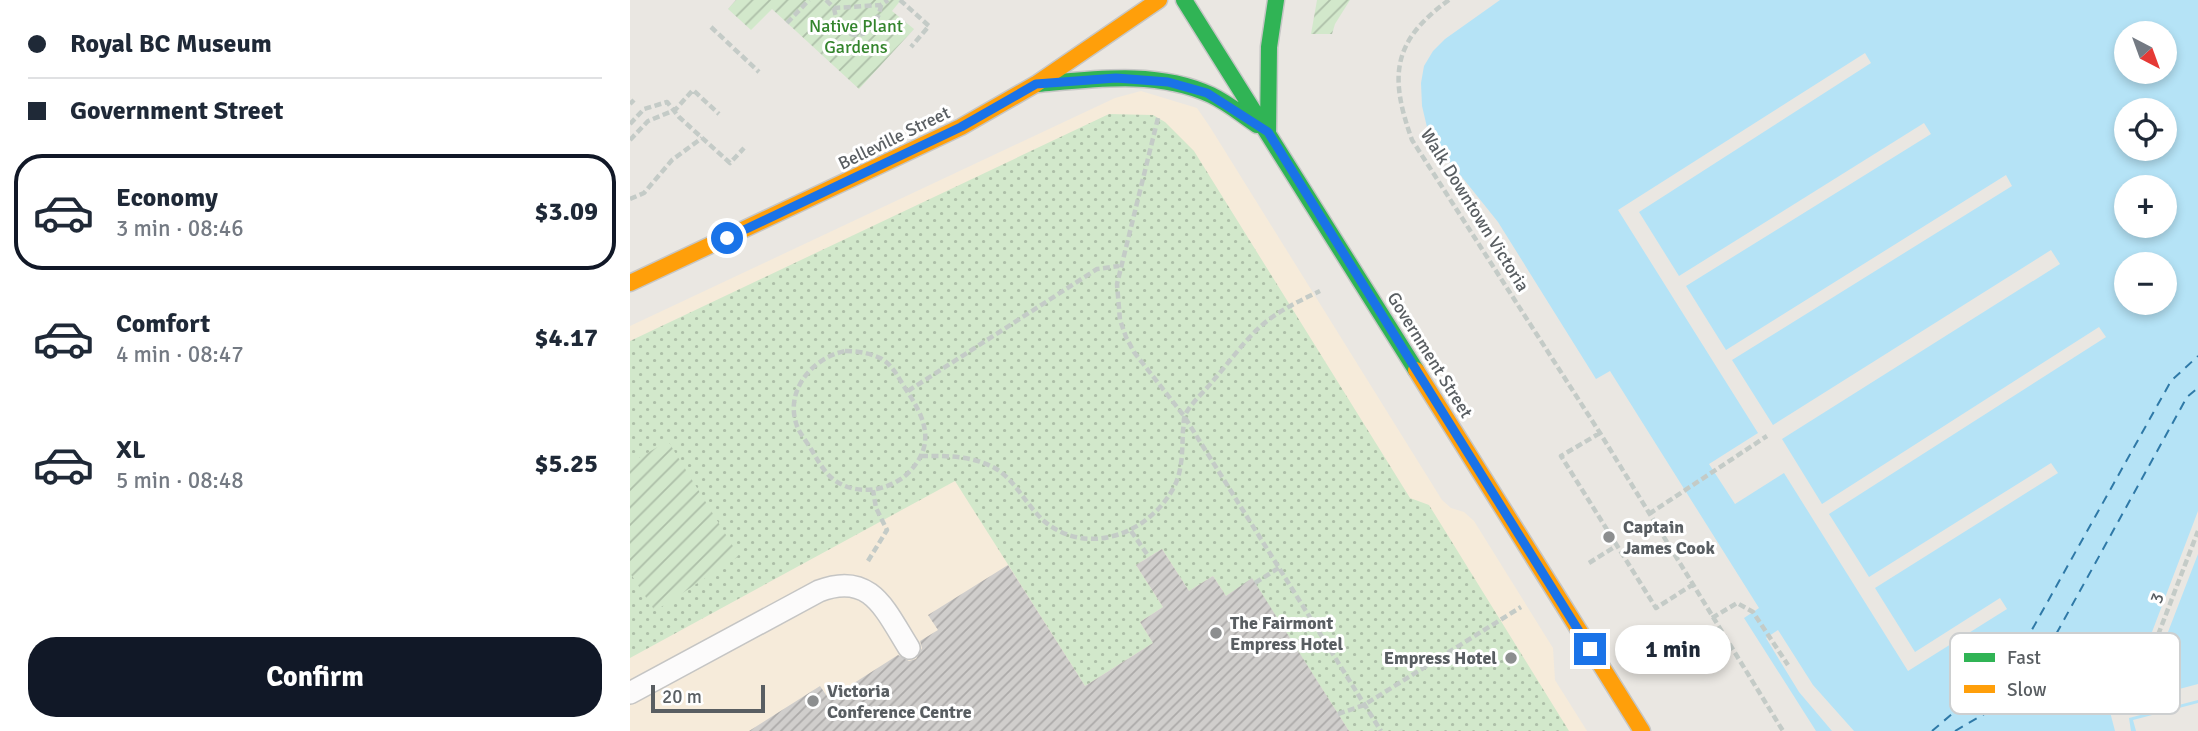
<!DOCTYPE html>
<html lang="en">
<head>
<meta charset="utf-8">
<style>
	:root { --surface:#fff; --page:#f6f6f7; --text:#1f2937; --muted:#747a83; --line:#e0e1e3; --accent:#111827 }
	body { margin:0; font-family:Signika,sans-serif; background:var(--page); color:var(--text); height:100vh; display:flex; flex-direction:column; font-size:26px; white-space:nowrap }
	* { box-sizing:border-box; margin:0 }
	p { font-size:23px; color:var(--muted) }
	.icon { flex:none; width:38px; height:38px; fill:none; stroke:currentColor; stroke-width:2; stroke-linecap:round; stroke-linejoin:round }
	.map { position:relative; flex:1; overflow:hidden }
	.details { display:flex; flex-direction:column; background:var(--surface); width:630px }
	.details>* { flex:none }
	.hud { display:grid; align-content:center; height:154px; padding:0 28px; background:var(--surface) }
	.needle { width:46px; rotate:139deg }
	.buttons { position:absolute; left:1484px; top:21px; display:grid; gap:14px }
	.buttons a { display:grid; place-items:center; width:63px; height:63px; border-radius:50%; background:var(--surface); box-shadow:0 4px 10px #0003; font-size:35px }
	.scale { position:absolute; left:21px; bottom:18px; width:114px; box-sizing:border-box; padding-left:7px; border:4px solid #595e62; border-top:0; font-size:19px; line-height:24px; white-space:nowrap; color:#595e62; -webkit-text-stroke:5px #fff; paint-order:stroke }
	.end { position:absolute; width:32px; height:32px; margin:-16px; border:9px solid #1a73e8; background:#fff; box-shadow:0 0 0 4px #fff }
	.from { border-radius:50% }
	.bubble { position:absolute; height:49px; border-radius:24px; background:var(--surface); box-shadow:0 4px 10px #0003; font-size:23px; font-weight:700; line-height:49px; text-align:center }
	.hud b { display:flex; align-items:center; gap:24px; height:66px; font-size:26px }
	.hud b+b { border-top:2px solid var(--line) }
	.hud i { width:18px; height:18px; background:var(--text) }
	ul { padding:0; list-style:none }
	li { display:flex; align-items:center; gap:21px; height:116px; margin:0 14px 10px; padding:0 14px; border:4px solid transparent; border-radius:28px }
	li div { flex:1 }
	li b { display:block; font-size:26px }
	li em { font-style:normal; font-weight:700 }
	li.active { border-color:var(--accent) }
	li>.icon { width:63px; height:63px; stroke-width:1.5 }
	.action { display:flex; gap:14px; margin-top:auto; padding:14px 28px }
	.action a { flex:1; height:80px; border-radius:28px; background:var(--accent); color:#fff; font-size:28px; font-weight:700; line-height:80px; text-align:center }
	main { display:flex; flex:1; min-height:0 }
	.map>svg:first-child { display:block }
</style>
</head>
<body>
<main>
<section class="details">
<div class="hud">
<b><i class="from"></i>Royal BC Museum</b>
<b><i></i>Government Street</b>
</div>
<ul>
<li class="active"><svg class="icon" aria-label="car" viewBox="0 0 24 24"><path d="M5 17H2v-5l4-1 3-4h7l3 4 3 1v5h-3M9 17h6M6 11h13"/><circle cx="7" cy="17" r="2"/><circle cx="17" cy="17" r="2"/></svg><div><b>Economy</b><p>3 min · 08:46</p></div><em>$3.09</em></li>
<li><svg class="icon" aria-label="car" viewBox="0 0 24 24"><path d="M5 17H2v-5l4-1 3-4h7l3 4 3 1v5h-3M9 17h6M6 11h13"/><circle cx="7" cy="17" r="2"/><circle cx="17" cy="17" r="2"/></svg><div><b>Comfort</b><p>4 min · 08:47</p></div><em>$4.17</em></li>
<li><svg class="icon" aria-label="car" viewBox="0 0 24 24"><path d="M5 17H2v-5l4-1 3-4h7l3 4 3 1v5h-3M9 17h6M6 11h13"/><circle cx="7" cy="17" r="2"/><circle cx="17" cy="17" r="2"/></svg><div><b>XL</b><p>5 min · 08:48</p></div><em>$5.25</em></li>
</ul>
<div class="action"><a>Confirm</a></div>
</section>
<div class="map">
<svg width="1568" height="731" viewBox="0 0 1568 731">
	<defs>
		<pattern id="grass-dots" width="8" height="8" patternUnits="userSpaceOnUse" patternTransform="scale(1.75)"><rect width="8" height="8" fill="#d2e8cb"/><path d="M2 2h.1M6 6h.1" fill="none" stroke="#adbfa8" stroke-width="1.8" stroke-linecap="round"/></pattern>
		<pattern id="garden-furrows" width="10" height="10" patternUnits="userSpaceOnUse" patternTransform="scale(1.75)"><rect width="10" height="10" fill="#d2e8cb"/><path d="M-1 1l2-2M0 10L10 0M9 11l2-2" fill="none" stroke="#adbfa8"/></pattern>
		<pattern id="building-hatch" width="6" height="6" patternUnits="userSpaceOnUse" patternTransform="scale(1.75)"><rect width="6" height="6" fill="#d0cecc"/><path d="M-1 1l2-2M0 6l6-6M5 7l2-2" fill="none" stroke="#acaaa9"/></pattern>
	</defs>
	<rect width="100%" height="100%" fill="#eae7e2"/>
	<path fill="#f6ebda" d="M511,91L567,108L580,127L812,500L821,508L834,512L844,521L923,648L925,680L957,731H0V326L485,98Z"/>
	<path fill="url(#grass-dots)" d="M479,114L523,115L535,122L564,151L780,498L799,505L939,731H719L622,579L596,596L583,576L559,591L532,549L506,565L533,607L510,622L523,643L455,686L325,481L0,658V341Z"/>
	<path fill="url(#garden-furrows)" d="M106,0H271L262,11L284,29L229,89L142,9L121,30L98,9Z
		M687,0H720L705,24L702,34H681Z
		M38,441L109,556L25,611L0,573V463Z"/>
	<path fill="#b5e3f6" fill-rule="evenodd" d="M870,0H1568V731H1186L1114,618L1129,608L980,371L966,379L868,222L807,146L797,127L792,106L791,83L794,66L803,51L815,39ZM1496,33H1535V72H1496ZM1496,110H1535V149H1496ZM1496,187H1535V226H1496ZM1496,264H1535V303H1496Z"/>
	<path fill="#eae7e2" d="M1235,53L1241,63L1009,212L1049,276L1294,123L1301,134L1056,286L1096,350L1376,175L1382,186L1102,360L1143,425L1421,250L1430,264L1152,439L1192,504L1469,327L1476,337L1199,514L1239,577L1421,463L1428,473L1245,588L1285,652L1370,598L1377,609L1278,671L1154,473L1105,504L1079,464L1128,433L988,210Z
		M1568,511V554L1518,684L1538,692L1568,684V700L1499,718L1501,731H1485L1479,708L1495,703Z
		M1148,630L1183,685L1224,731H1202L1169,692L1136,638Z
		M1568,703V731H1506L1503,720Z"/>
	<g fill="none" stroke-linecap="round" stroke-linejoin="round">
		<path stroke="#2f79a7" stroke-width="2" stroke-dasharray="9 7" stroke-linecap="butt" d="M1302,731L1376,668L1394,644L1541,381L1568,356
			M1325,731L1368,706L1395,685L1414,656L1557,397L1568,388"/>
	</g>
	<path fill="url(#building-hatch)" d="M532,549L559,591L583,576L596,596L622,578L719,731H119L190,686L199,699L268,655L279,661L286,659L292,648L290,641L308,630L298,615L378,565L455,686L523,643L510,622L533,607L506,565Z"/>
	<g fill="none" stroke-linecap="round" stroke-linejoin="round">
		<defs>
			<path id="lane" d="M0,693L189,591C241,571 255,610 279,648"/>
			<path id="fast" d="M554,0L786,370
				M408,84C464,79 528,70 581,95C598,103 612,115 627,125
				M638,132L639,47L646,0"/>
			<path id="slow" d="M0,283L331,127L406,84L529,0
				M786,370L1012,731"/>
		</defs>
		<use href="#lane" stroke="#c5c5c4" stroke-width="24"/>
		<use href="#fast" stroke="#c6c6c5" stroke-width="19"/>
		<use href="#slow" stroke="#c6c6c5" stroke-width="19"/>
		<path stroke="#c4cbc7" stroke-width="4.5" stroke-dasharray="7 3.5" stroke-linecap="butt" d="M196,0L204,8L251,5L258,0
			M270,0L299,26L281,47
			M819,0C762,41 759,76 782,140L970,433L1153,731
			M204,8C210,46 245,43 251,5
			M157,23L179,0
			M81,27L129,72
			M0,104L4,100
			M528,118L487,284L490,320L496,337L504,352L554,416L751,731
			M0,124L14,109L37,102L49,117L100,163L114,148
			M0,140L18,121L45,110L63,90L89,114
			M0,199L14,193L42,160L72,138
			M215,351C228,351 240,353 252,359C263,366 268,377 275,388C293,415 307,441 281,470C260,494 217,498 196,472C190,465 186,457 181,449C177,442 170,434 167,426C154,391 182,358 215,351Z
			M278,391L467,269L489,266
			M970,433L931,456L1026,608L1062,585
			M291,456C317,456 344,455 368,470C386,482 397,506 414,521C458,558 520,533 544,487C553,470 552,449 553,430C554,426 553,419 555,415C561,403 574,392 582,382C598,364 613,342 631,326C648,311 669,301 690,291
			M1019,514L1137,436
			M501,531L519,557
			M238,561L257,530L246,508L243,490
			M959,563L986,546
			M625,583L650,567
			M1082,618L1107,603L1123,612L1158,665
			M1513,674L1568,531
			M708,714L734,705L891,607"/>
		<use href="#lane" stroke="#fcfbfb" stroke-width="21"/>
		<use href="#fast" stroke="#30b455" stroke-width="16"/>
		<use href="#slow" stroke="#ff9f0a" stroke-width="16"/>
	</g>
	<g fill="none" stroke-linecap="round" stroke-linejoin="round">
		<path stroke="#1a73e8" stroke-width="9" d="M97,238L331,127L406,84L486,78L538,82L577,93L638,132L960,649"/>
	</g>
	<g fill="#8c8e8f" stroke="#fff" stroke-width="2.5">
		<circle cx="979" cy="537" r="7"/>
		<circle cx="586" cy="633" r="7"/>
		<circle cx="881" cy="658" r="7"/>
		<circle cx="183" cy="701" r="7"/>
	</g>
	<g text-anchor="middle" stroke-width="6" stroke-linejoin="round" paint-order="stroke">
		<g font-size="18" fill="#34852d" stroke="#fff">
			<text x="226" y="32">Native Plant<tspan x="226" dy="21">Gardens</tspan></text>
		</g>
		<g font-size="18" fill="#595e62" stroke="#fff">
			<text transform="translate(264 138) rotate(-26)" y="6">Belleville Street</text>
			<text transform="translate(845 210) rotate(58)" y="6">Walk Downtown Victoria</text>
			<text transform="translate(800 355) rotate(58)" y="6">Government Street</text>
			<text transform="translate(1527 598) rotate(-69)" y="6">3</text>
		</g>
		<g font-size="18" font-weight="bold" fill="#595e62" stroke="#fff" text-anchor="start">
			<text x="993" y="533">Captain<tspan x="993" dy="21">James Cook</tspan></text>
			<text x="600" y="629">The Fairmont<tspan x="600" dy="21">Empress Hotel</tspan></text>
			<text x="867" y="664" text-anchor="end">Empress Hotel</text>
			<text x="197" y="697">Victoria<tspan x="197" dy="21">Conference Centre</tspan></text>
		</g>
	</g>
	<rect x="1320" y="633" width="230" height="81" rx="10" fill="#fff" stroke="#cdcfd0" stroke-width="2"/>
	<rect x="1334" y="653" width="31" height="9" fill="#30b455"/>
	<rect x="1334" y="685" width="31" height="8" fill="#ff9f0a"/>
	<g font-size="19" fill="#595e62">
		<text x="1377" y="664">Fast</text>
		<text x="1377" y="696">Slow</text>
	</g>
</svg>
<div class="buttons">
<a><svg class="needle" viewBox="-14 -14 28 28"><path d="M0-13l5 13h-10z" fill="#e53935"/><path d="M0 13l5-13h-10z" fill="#747a83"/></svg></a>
<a><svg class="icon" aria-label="locate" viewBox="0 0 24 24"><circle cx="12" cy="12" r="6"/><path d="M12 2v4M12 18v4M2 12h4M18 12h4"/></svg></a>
<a>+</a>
<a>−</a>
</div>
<div class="scale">20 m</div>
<i class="end from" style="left:97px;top:238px"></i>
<i class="end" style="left:960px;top:649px"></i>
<div class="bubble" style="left:985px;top:625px;width:116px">1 min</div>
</div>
</main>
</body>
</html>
